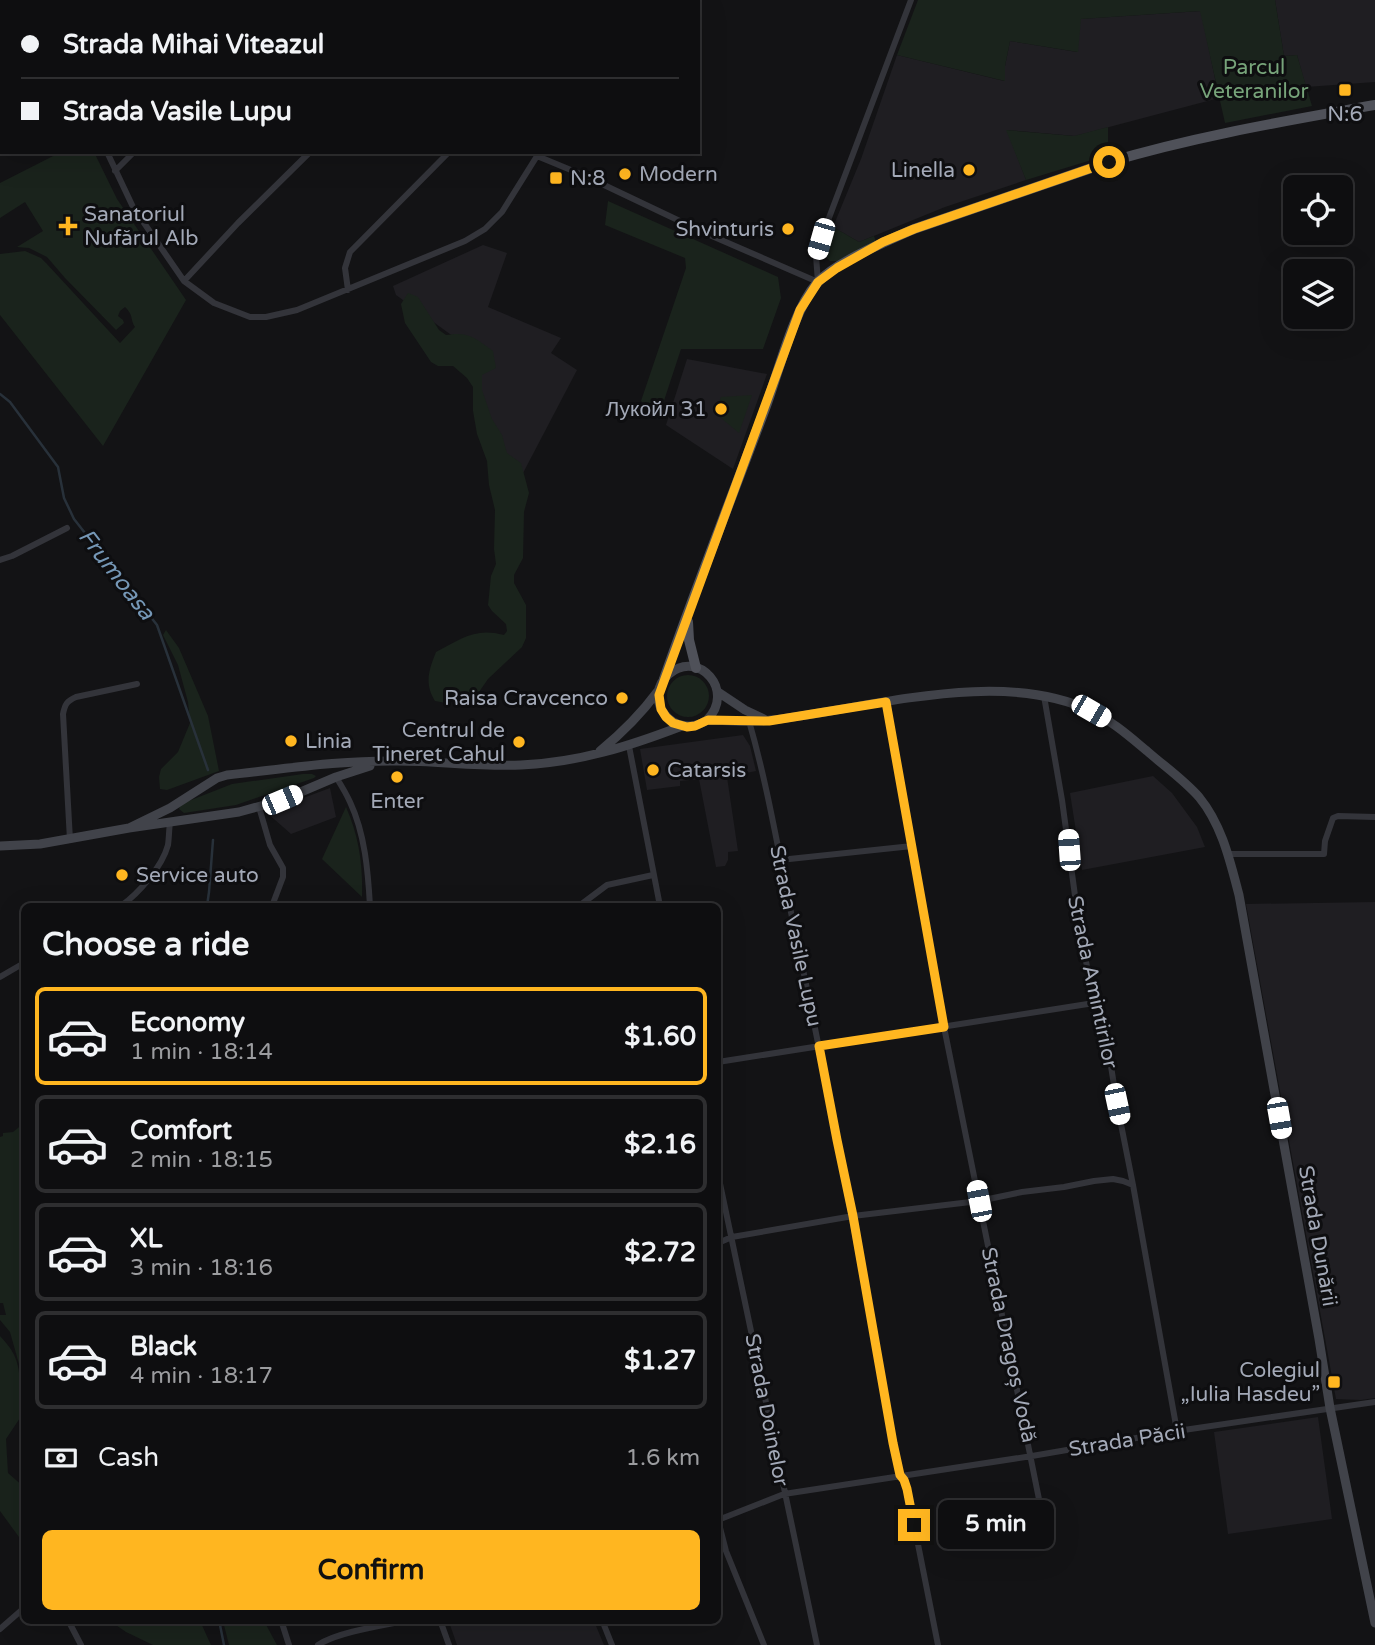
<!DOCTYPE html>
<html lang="en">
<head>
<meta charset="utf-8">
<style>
	:root { --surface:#0e0e10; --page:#1c1c1e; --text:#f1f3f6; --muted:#9b9c9f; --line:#2e2e30; --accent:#ffb620 }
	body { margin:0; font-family:"Varela Round",sans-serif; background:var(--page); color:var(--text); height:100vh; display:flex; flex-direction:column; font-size:26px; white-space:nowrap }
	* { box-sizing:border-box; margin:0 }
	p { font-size:23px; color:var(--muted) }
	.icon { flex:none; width:38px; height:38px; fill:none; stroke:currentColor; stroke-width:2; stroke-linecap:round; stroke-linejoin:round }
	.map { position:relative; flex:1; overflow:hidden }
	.drawer { position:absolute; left:21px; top:903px; width:700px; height:721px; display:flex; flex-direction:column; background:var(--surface); border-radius:10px; box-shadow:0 7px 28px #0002,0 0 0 2px var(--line) }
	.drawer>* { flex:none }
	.banner { position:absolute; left:0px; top:0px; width:700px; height:154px; box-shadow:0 7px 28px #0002,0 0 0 2px var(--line); display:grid; align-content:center; height:154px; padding:0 21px; background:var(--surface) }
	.tools { position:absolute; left:1283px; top:175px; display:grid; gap:14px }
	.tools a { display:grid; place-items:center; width:70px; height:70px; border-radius:10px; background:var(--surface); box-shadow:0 7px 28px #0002,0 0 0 2px var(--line); font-size:35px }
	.end { position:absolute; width:32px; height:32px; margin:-16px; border:9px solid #ffb620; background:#111; box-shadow:0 0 0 4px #111 }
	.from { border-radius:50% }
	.bubble { position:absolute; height:49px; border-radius:10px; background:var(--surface); box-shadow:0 7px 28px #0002,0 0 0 2px var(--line); font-size:23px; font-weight:700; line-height:49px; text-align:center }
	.car { position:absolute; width:21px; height:42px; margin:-21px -10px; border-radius:9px; box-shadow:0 0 5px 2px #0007; background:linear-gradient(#fff 24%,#345 0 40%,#fff 0 76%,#345 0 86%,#fff 0) }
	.banner b { display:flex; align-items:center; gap:24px; height:66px; font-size:26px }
	.banner b+b { border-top:2px solid var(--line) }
	.banner i { width:18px; height:18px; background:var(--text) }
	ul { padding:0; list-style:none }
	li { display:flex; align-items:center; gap:21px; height:98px; margin:0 14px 10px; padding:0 7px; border:4px solid var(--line); border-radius:10px }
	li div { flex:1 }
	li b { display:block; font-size:26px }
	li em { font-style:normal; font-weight:700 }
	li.active { border-color:var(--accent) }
	li>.icon { width:63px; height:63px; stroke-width:1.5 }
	h2 { padding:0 21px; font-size:32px; line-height:84px }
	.pay { display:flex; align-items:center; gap:18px; height:77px; padding:0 21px; font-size:26px }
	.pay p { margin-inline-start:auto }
	.button { display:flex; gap:14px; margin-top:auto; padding:14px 21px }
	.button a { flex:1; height:80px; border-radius:10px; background:var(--accent); color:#111; font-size:28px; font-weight:700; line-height:80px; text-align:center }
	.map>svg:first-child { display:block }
</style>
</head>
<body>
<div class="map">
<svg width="1375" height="1645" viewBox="0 0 1375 1645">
	<rect width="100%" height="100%" fill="#131315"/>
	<path fill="#1f1e22" d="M1275,0H1375V82L1306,87L1297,55L1284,56Z
		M1201,11L1219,98L1075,136L1007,130L1026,180L945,207L859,242L833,227L861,159L897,55L1004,81L1005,66L1010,41L1077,52L1080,19Z
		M483,245L507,253L488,307L561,338L551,353L577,370L522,475L493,439L461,342L396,295L393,286Z
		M687,359L767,374L733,469L666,425Z
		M743,735L750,746L756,771L727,777L738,851L728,852V860L725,866L716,867L699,779L680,781V786L647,790L640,749Z
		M1153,776L1172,793L1197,827L1205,847L1082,870L1070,793Z
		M330,788L336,817L291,834L266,812Z
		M1375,902V1398L1361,1400L1336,1399L1246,904Z
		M1318,1417L1332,1519L1228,1534L1214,1432Z
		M452,1620L594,1621L604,1645H457L449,1622Z"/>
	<path fill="#1a231c" d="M918,0H1275L1284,56L1297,55L1312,106L1225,123L1200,11L1081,19L1078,52L1010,41L1005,66V81L897,55Z
		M1108,127V155L1026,180L1006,130L1074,136Z
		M61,152H94L117,199L186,300L103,446L0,315V254L25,251L41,258L46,263L120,343L135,327C130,319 134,316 125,307L120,311L118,316L123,320L124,323L116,330L65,278L47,257L29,248L17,247L43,231L25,202L0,218V183Z
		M608,201L778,277L781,298L763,349H681L658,419L641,401L686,268L685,258L605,225Z
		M833,227L859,242L874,236L876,242L837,261H830L824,255L823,251Z
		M408,293L418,297L439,330L446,335C469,331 475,338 493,351L496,368L482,375V390L492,419L502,435L507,453L521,463L529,493L524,512L523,558L514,575V583L526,605V638L522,647L488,679L479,692L467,699L446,703L435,701C424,683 429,670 436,652C461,639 475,627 504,635L507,631L506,624L492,611L488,605L491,576L496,564L494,549L495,510L489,485L487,461L477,434L473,411V387L467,378L453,366H438L431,362L405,323L401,304Z
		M752,395L739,433L715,413L721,397Z
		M166,630L179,648L208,716L219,771L167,790L160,789L159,777L161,769L178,752L190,723L188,702L178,665L163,635Z
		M667 696a21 21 0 1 1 42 0a21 21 0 1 1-42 0Z
		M303,774H312L316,776L314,778L236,805L184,813L179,809L181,804L232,784Z
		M346,807C359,837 363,864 362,897L322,859Z
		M24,1123V1382L10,1332L0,1320V1315H6L3,1303H0V1137L3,1136V1133L13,1132Z
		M0,1336C15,1352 19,1361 20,1384L24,1385V1413L22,1415L6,1439L8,1473L24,1487V1544L0,1511Z
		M110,1621H200L211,1645H153L126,1632Z
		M223,1621H264L277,1645H229Z"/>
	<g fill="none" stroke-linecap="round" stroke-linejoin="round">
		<path stroke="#28313a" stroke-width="2.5" d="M0,394L10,402L58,467L64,498L74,519L157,625L208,770
			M207,906L209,892L213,840
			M219,1620L224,1645"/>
		<path stroke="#33343a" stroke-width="6" d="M398,0L405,2
			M120,2V0
			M276,2L280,0
			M507,2L508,0
			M563,2L564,0
			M107,152L133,207L184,281L214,303L250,317H266L297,310L465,241L485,229L502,212L537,156L583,175L705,233L818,282
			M115,171L134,152
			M184,281L238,223L310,152
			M818,282L816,256L821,239L911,0
			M348,290L345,268L350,252L449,152
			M0,560L12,556L67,528
			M1044,696L1062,800L1079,925L1094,1003L1103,1025L1110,1060L1117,1104L1133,1185L1177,1431
			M886,702L944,1027L1046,1534
			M749,721C768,787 779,855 793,922C830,1095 862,1269 893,1443L900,1475L904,1480L907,1489L938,1645
			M629,746L660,906
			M336,777C341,785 346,793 350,802C365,834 368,871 370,906
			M259,807L270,845L283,868V877L272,906
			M70,840L63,714C65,704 67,701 76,697L137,684
			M1228,854H1324L1325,841L1333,818L1338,816L1375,817
			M780,860L912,846
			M121,906C139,893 162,867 168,845C169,838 169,830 170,822
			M579,906L607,885L653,875
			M0,977L24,963
			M718,1062L1094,1003
			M718,1174L817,1645
			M718,1243L732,1237L853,1216L979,1201L1022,1192L1064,1187L1094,1181L1113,1179L1123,1181L1133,1185
			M718,1520L784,1494L1032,1456L1177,1431L1375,1402
			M718,1520L726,1551L764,1645
			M68,1620L81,1645
			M281,1620L289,1645
			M440,1620L449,1645
			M602,1620L612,1645
			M0,1629L24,1608
			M318,1645C337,1632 385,1625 409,1620"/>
		<path stroke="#41434a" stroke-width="9" d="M718,692L745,710L764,719
			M707,720C736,691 699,649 669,674C640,698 674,742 707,720C728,720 751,723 771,720C868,709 999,667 1091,711C1112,721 1130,737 1147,751C1164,766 1184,780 1199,797C1222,825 1230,861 1239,895L1319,1339L1330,1408L1375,1623
			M600,751C622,733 641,714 658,691
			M129,828L170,808L217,778L227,775C284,769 341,760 398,761C439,761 480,767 521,765C580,762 627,747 682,726
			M0,846L40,844L129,828L239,812L282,800L336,777L370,766"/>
		<path stroke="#4f5159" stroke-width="10" d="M688,622L689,640L696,668
			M664,679C696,587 732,497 766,406C779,371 793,311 817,283C836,262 887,241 914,229L1109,162C1196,136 1286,121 1375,105"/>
	</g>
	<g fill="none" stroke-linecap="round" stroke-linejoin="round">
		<path stroke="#ffb620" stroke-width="9" d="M914,1525L907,1489L904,1480L900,1475L893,1443L853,1216L837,1140L819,1046L944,1027L886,702L769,721L708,720L695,726L687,727L673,723L666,717L661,709L659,695L800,310L818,282L837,268L883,242L914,229L1109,162"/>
	</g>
	<g fill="#ffb620" stroke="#0e0e10" stroke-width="2.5">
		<rect x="1338" y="83" width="14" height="14" rx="3.5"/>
		<circle cx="969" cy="170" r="7"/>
		<circle cx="625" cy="174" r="7"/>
		<rect x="549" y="171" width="14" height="14" rx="3.5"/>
		<path d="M64.5 215.5h7v7h7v7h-7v7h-7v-7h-7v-7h7z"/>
		<circle cx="788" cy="229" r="7"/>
		<circle cx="721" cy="409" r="7"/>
		<circle cx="622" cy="698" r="7"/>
		<circle cx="291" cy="741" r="7"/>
		<circle cx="519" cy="742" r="7"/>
		<circle cx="653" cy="770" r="7"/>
		<circle cx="397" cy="777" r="7"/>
		<circle cx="122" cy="875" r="7"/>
		<rect x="1327" y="1375" width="14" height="14" rx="3.5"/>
	</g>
	<g text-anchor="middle" stroke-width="6" stroke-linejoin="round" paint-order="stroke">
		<g font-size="21" fill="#77a47a" stroke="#0e0e10">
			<text x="1254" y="74">Parcul<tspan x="1254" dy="24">Veteranilor</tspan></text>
		</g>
		<g font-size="21" fill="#a3a9b7" stroke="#0e0e10" text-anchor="end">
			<text x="1345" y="121" text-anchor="middle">N:6</text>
			<text x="955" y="177">Linella</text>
			<text x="639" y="181" text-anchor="start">Modern</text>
			<text x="570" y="185" text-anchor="start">N:8</text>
			<text x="84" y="221" text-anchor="start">Sanatoriul<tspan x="84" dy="24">Nufărul Alb</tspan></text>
			<text x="774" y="236">Shvinturis</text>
			<text x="707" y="416">Лукойл 31</text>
			<text x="608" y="705">Raisa Cravcenco</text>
			<text x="505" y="737">Centrul de<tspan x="505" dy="24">Tineret Cahul</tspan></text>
			<text x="305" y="748" text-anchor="start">Linia</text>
			<text x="667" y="777" text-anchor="start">Catarsis</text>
			<text x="397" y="808" text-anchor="middle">Enter</text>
			<text x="136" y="882" text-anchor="start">Service auto</text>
			<text x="1320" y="1377">Colegiul<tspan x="1320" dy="24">„Iulia Hasdeu”</tspan></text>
		</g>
		<g font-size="21" fill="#a3a9b7" stroke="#0e0e10">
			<text transform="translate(796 936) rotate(78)" y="7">Strada Vasile Lupu</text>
			<text transform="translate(1093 982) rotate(78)" y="7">Strada Amintirilor</text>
			<text transform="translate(1318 1236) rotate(80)" y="7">Strada Dunării</text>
			<text transform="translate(1009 1345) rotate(78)" y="7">Strada Dragoș Vodă</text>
			<text transform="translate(767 1410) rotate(79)" y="7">Strada Doinelor</text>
			<text transform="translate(1127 1440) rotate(-9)" y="7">Strada Păcii</text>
		</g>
		<g font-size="23" font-style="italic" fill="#7597b6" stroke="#0e0e10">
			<text transform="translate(117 574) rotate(52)" y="8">Frumoasa</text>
		</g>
	</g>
</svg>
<div class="tools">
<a><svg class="icon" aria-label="locate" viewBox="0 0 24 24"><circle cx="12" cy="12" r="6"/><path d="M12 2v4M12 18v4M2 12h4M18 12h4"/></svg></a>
<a><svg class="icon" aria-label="layers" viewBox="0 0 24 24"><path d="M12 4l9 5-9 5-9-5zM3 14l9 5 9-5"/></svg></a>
</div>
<i class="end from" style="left:1109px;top:162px"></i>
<i class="end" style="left:914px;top:1525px"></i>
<div class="bubble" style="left:938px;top:1500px;width:116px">5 min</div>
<i class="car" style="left:821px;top:239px;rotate:196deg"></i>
<i class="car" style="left:1091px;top:711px;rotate:120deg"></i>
<i class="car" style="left:282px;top:800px;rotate:67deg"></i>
<i class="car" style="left:1069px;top:850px;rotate:356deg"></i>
<i class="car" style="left:1117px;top:1104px;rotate:168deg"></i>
<i class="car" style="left:1279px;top:1118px;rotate:170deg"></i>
<i class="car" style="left:979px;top:1201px;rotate:349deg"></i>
<div class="banner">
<b><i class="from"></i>Strada Mihai Viteazul</b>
<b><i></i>Strada Vasile Lupu</b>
</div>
<section class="drawer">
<h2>Choose a ride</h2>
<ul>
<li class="active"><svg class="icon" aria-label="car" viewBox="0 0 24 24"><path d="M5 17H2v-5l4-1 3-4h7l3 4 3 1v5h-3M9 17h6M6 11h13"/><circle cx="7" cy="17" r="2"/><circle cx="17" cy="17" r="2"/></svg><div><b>Economy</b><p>1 min · 18:14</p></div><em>$1.60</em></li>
<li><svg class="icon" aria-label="car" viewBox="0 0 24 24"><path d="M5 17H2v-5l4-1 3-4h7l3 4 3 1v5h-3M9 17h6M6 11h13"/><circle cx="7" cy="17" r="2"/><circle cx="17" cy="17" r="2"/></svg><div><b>Comfort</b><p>2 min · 18:15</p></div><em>$2.16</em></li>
<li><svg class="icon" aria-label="car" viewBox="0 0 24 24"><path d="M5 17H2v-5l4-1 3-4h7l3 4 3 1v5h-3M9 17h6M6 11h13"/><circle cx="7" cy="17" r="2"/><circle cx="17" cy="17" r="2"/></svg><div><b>XL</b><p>3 min · 18:16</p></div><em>$2.72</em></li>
<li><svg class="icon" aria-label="car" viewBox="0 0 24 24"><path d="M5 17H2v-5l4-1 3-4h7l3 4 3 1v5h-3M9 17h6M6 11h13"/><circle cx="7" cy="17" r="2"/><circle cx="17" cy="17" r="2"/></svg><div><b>Black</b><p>4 min · 18:17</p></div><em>$1.27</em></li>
</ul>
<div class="pay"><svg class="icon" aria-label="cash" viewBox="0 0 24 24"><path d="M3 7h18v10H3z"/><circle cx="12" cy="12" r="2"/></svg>Cash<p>1.6 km</p></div>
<div class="button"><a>Confirm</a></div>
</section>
</div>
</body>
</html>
